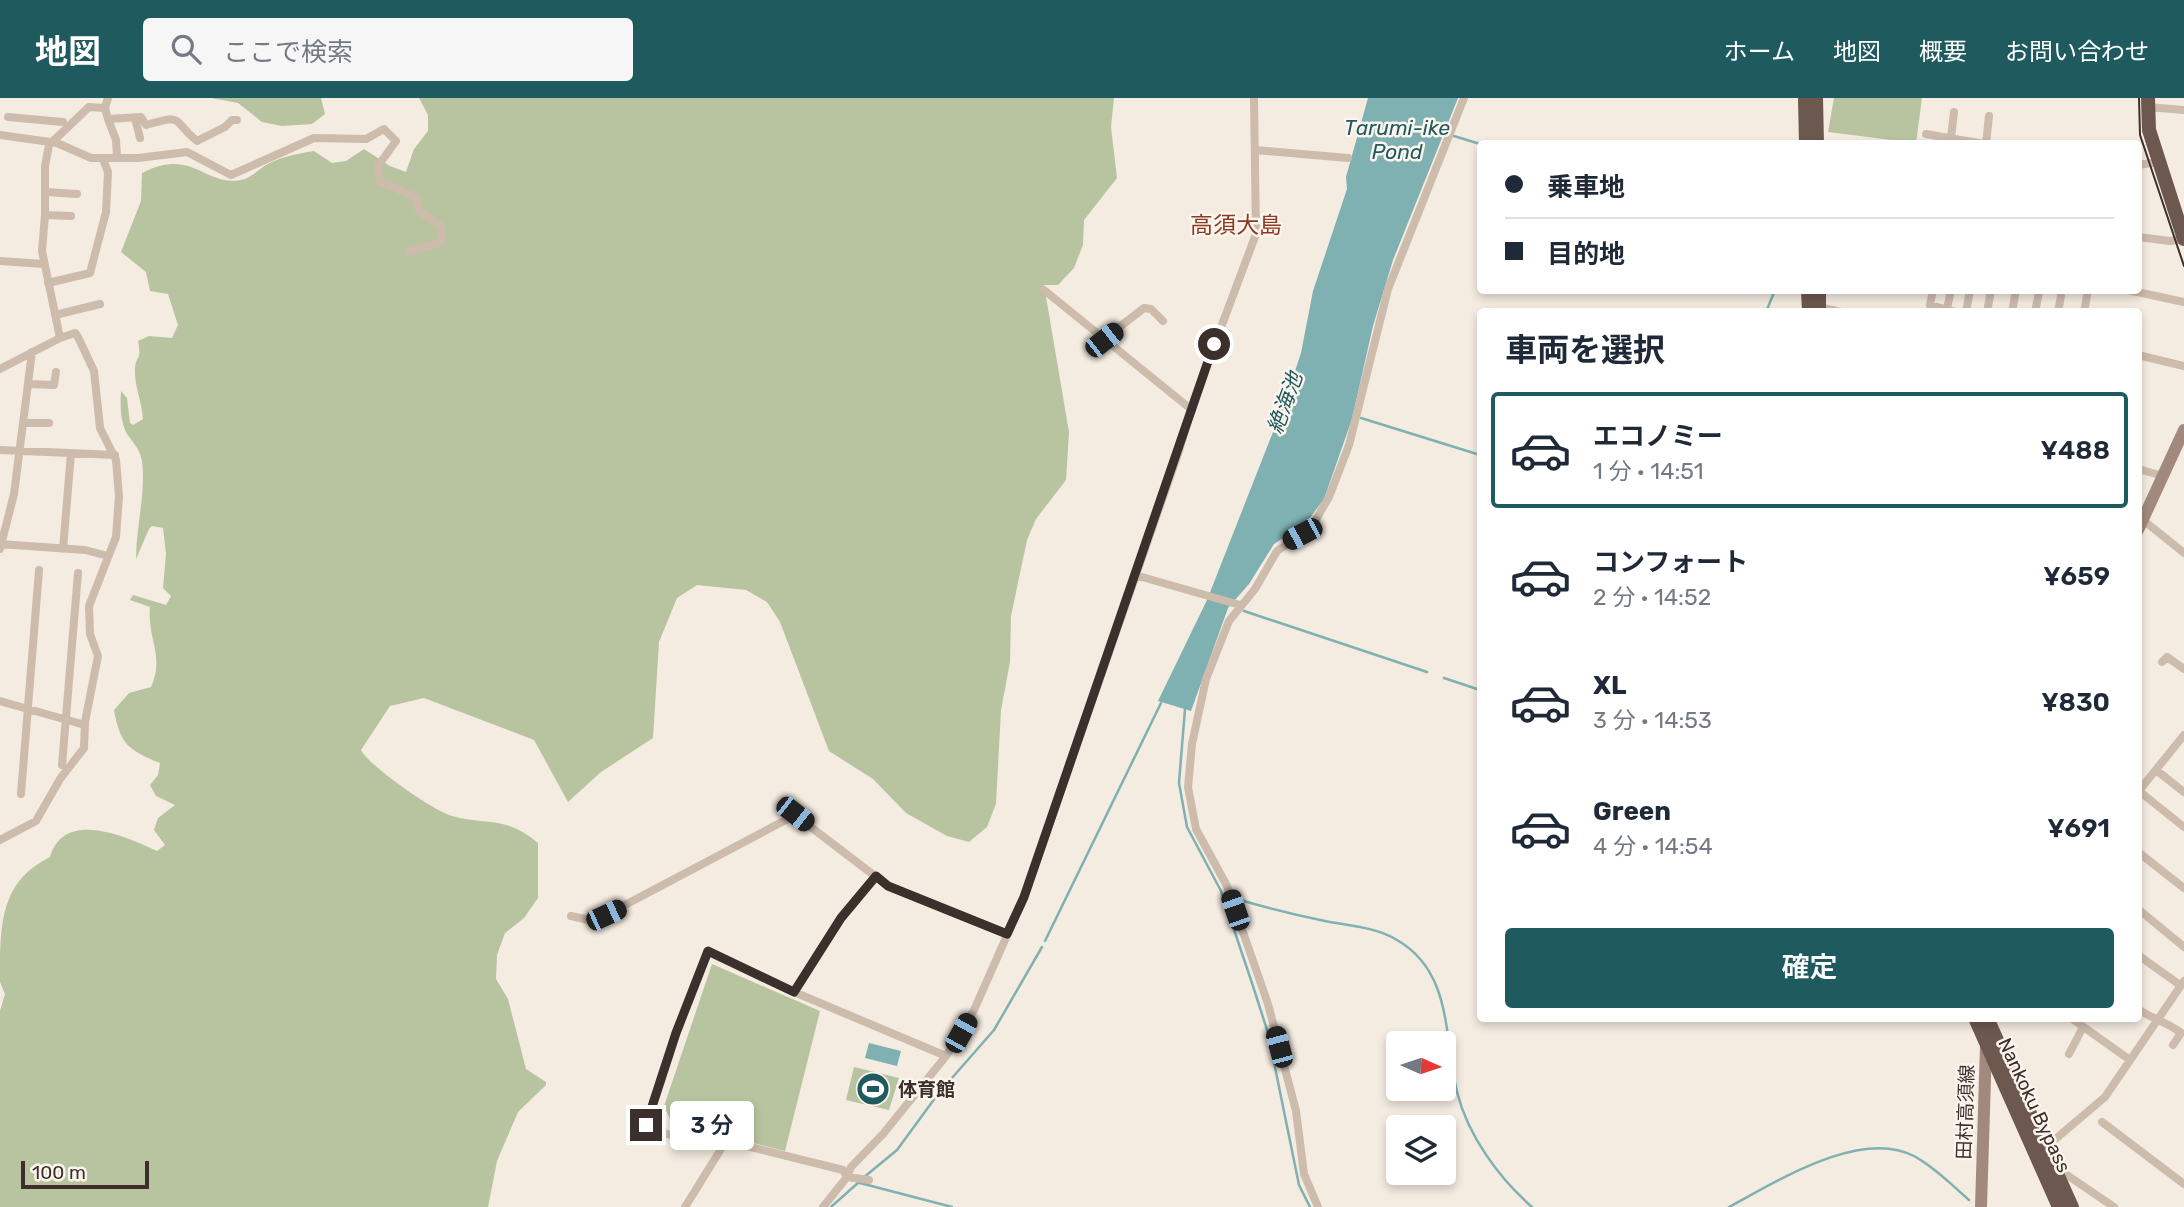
<!DOCTYPE html>
<html lang="ja">
<head>
<meta charset="utf-8">
<style>
	:root { --surface:#fff; --page:#f6f6f7; --text:#1f2937; --muted:#747a83; --line:#e0e1e3; --accent:#1f5a5e }
	body { margin:0; font-family:Rubik,"Noto Sans JP",sans-serif; background:var(--page); color:var(--text); height:100vh; display:flex; flex-direction:column; font-size:26px; white-space:nowrap }
	* { box-sizing:border-box; margin:0 }
	p { font-size:23px; color:var(--muted) }
	.icon { flex:none; width:38px; height:38px; fill:none; stroke:currentColor; stroke-width:2; stroke-linecap:round; stroke-linejoin:round }
	.map { position:relative; flex:1; overflow:hidden }
	.details { position:absolute; left:1477px; top:210px; width:665px; height:714px; display:flex; flex-direction:column; background:var(--surface); border-radius:7px; box-shadow:0 4px 10px #0003 }
	.details>* { flex:none }
	.banner { position:absolute; left:1477px; top:42px; width:665px; height:154px; border-radius:7px; box-shadow:0 4px 10px #0003; display:grid; align-content:center; height:154px; padding:0 28px; background:var(--surface) }
	.needle { width:46px; rotate:93deg }
	.tools { position:absolute; left:1386px; top:933px; display:grid; gap:14px }
	.tools a { display:grid; place-items:center; width:70px; height:70px; border-radius:7px; background:var(--surface); box-shadow:0 4px 10px #0003; font-size:35px }
	.scale { position:absolute; left:21px; bottom:18px; width:128px; box-sizing:border-box; padding-left:7px; border:4px solid #3b302b; border-top:0; font-size:19px; line-height:24px; white-space:nowrap; color:#3b302b; -webkit-text-stroke:5px #fbf5ee; paint-order:stroke }
	.end { position:absolute; width:32px; height:32px; margin:-16px; border:9px solid #3b302b; background:#fff; box-shadow:0 0 0 4px #fff }
	.from { border-radius:50% }
	.bubble { position:absolute; height:49px; border-radius:7px; background:var(--surface); box-shadow:0 4px 10px #0003; font-size:23px; font-weight:600; line-height:49px; text-align:center }
	.car { position:absolute; width:21px; height:42px; margin:-21px -10px; border-radius:9px; box-shadow:0 0 5px 2px #0007; background:linear-gradient(#222 24%,#8ab4d8 0 40%,#222 0 76%,#8ab4d8 0 86%,#222 0) }
	.banner b { display:flex; align-items:center; gap:24px; height:66px; font-size:26px }
	.banner b+b { border-top:2px solid var(--line) }
	.banner i { width:18px; height:18px; background:var(--text) }
	ul { padding:0; list-style:none }
	li { display:flex; align-items:center; gap:21px; height:116px; margin:0 14px 10px; padding:0 14px; border:4px solid transparent; border-radius:7px }
	li div { flex:1 }
	li b { display:block; font-size:26px }
	li em { font-style:normal; font-weight:600 }
	li.active { border-color:var(--accent) }
	li>.icon { width:63px; height:63px; stroke-width:1.5 }
	h2 { padding:0 28px; font-size:32px; line-height:84px }
	.action { display:flex; gap:14px; margin-top:auto; padding:14px 28px }
	.action a { flex:1; height:80px; border-radius:7px; background:var(--accent); color:#fff; font-size:28px; font-weight:600; line-height:80px; text-align:center }
	header { display:flex; align-items:center; gap:42px; box-sizing:border-box; height:98px; padding:0 35px; background:var(--accent); color:#fff }
	header strong { font-size:33px }
	nav { display:flex; gap:38px; margin-inline-start:auto; font-size:24px }
	.search { width:490px; height:63px; background:var(--page); display:flex; align-items:center; gap:18px; box-sizing:border-box; padding:0 24px; border-radius:7px; color:var(--muted); font-size:26px }
	.map>svg:first-child { display:block }
</style>
</head>
<body>
<header>
<strong>地図</strong>
<div class="search"><svg class="icon" aria-label="search" viewBox="0 0 24 24"><circle cx="10" cy="10" r="6"/><path d="M15 15l6 6"/></svg>ここで検索</div>
<nav><a>ホーム</a><a>地図</a><a>概要</a><a>お問い合わせ</a></nav>
</header>
<div class="map">
<svg width="2184" height="1109" viewBox="0 0 2184 1109">
	<rect width="100%" height="100%" fill="#f4ebe1"/>
	<path fill="#b8c4a0" d="M211,0H321L325,16L312,26L282,28L262,24L238,5Z
		M419,0H1114L1111,29L1117,80L1084,122L1083,147L1074,170L1058,187H1044L1069,334L1066,382L1036,421L1027,442L1011,518L1010,564L1001,612L996,706L987,729L969,744L947,738L906,715L873,681L829,653L780,524L767,504L746,492L697,487L677,500L659,544L653,640L601,674L568,704L534,642L424,600L390,608L361,652C369,668 434,713 452,718C488,728 505,717 538,745V800L524,820L505,835L497,857L496,881L508,901L526,971L546,984V987L518,1014L497,1063L488,1109H0V913L5,896L0,884C0,825 0,784 50,759C64,710 127,739 157,753L165,747L154,732L158,720L175,707L156,698L150,687L158,677L160,665C128,652 120,646 114,612L129,595L151,589C165,558 147,541 150,509L130,502L133,497L166,507L171,498L163,490L166,456L163,430L152,428L149,431L136,461C136,429 146,396 142,363C140,353 136,348 130,340C120,328 120,308 121,293L127,300L130,325L133,327L143,321C142,303 134,288 135,270C136,257 142,263 138,243L149,238L172,240L178,227L168,196L150,193L146,174L121,154L141,103L142,75C195,48 205,92 245,81C253,78 260,70 268,66C283,58 297,56 314,53L332,65L346,63L364,51L390,68L406,74L414,51L428,33V17Z
		M1834,0H1922L1916,45L1828,34Z
		M712,866L820,913L785,1053L677,1026L670,1021L664,1008Z
		M854,969L899,980L889,1012L846,1002Z"/>
	<path fill="#7fb0b2" d="M1368,0H1458L1393,162L1373,228L1352,321L1324,401L1306,425L1274,446L1249,486L1228,510L1191,613L1158,603L1207,502L1284,306L1301,255L1313,193L1347,91L1346,79Z
		M869,945L901,953L897,968L865,960Z"/>
	<g fill="none" stroke-linecap="round" stroke-linejoin="round">
		<path stroke="#7fb0b2" stroke-width="2.5" d="M1454,38L1480,46
			M1766,214L1775,192
			M1361,320L1480,357
			M1244,513L1427,574
			M1444,580L1480,592
			M1185,611L1179,685L1187,729L1221,793L1253,888L1268,935L1299,1087L1310,1109
			M1237,801C1267,810 1295,817 1325,823C1349,828 1376,829 1397,842C1453,874 1444,941 1457,994C1468,1038 1499,1080 1532,1109
			M1045,843L1161,605
			M863,1080L897,1052L938,996L994,932L1042,849
			M860,1085L952,1109
			M831,1109L859,1084
			M1729,1109C1776,1084 1860,1030 1914,1058C1934,1069 1952,1087 1969,1102"/>
		<path stroke="#cdbbac" stroke-width="8" d="M2147,9L2184,12
			M105,10L108,21L141,19L146,27C186,16 170,21 197,43L225,29L232,22H237
			M8,19L63,24
			M135,20L140,40
			M108,21L116,42L117,58
			M1926,36L1984,46
			M0,37L57,45L91,60H138L187,54L231,77L314,40L366,41L384,31L396,43L378,68L380,84L416,99L419,113L441,128V144L409,154
			M1951,40L1954,14
			M1986,46L1989,18
			M1255,52L1348,60
			M2138,67L2158,64
			M46,94L77,96
			M45,117L71,118
			M2138,139L2170,143L2184,141
			M0,163L44,166
			M48,185L90,175L106,114L108,74L103,61
			M1044,192L1192,312
			M1933,192L1930,207L1956,214
			M2128,192L2184,204
			M1819,209L1841,214
			M1947,211L1951,192
			M1966,214L1970,192
			M1987,214L1991,192
			M2012,214L2016,192
			M2035,214L2039,194
			M2058,214L2061,198
			M2084,214L2088,192
			M55,217L100,206
			M1104,241L1144,210L1151,211L1163,223
			M2138,257L2184,268
			M0,271L60,240L42,153L45,117V68L49,47L89,9L105,10L108,0
			M29,286L54,287L56,274
			M25,325H49
			M0,352L115,357
			M2138,371L2163,378
			M2143,422L2184,455
			M0,446L85,452L108,458
			M0,451L14,396L32,254
			M63,451L71,355
			M1135,477L1240,507
			M2162,564L2167,559L2184,571
			M0,603L85,627
			M62,667L78,475
			M2156,672L2184,694
			M2139,693L2184,729
			M2138,694L2184,637
			M21,696L39,472
			M0,742L36,723L60,681L84,650L85,624L98,558L90,536L89,508L116,439L119,398L116,362L100,330L94,273L78,239L75,235L60,240
			M2138,754L2184,790
			M2138,811L2184,849
			M571,818L589,822L606,817L795,717L888,788L1007,836
			M2138,857L2180,887
			M794,894L841,819L876,778
			M2138,911C2152,921 2167,924 2181,935L2173,947
			M2071,920L2130,962
			M2069,956L2083,929
			M2102,1024L2184,1086
			M720,1049L651,1032L646,1027L676,935L708,854L794,894L946,958
			M2046,1049L2105,999L2184,883
			M2059,1079L2067,1077L2114,1109
			M685,1109L726,1043L843,1072L847,1079L869,1082
			M823,1109L847,1079L851,1069L883,1036L946,958L974,912L1024,799L1178,356L1195,299L1256,136L1254,0
			M1318,1109L1304,1076L1296,1013L1268,906L1227,788L1196,731L1188,689L1192,646L1206,581L1229,523L1255,491L1277,453L1311,430L1329,399L1349,347L1388,191L1464,0"/>
		<path stroke="#a18a7d" stroke-width="12" d="M2138,432L2184,332
			M1981,1109L1986,948"/>
		<path stroke="#6c584f" stroke-width="14" d="M1805,0L1806,46
			M1816,0L1817,46
			M2148,0L2149,32L2184,141
			M1808,192L1809,214
			M1819,192V214
			M1975,920L2059,1109
			M1987,920L2072,1109"/>
		<path stroke="#3b302b" stroke-width="2" d="M2139,0L2140,37L2184,168"/>
	</g>
	<g fill="none" stroke-linecap="round" stroke-linejoin="round">
		<path stroke="#3b302b" stroke-width="9" d="M646,1027L676,935L708,853L794,894L841,820L876,778L888,788L1007,836L1024,799L1214,246"/>
	</g>
	<defs>
		<symbol id="stadium-disc" viewBox="-11 -11 22 22"><circle r="9.5" fill="#1f5a5e" stroke="#fbf5ee"/><path d="M0-5a6.5 5 0 1 0 0 10a6.5 5 0 1 0 0-10ZM-3.5-1.8h7v3.6h-7Z" fill="#fff"/></symbol>
	</defs>
	<g fill-rule="evenodd">
		<use href="#stadium-disc" x="854" y="972" width="38" height="38"/>
	</g>
	<g text-anchor="middle" stroke-width="5" stroke-linejoin="round" paint-order="stroke">
		<g font-size="19" font-weight="bold" fill="#3b302b" stroke="#fbf5ee" text-anchor="start">
			<text x="898" y="998">体育館</text>
		</g>
		<g font-size="19" fill="#3b302b" stroke="#fbf5ee">
			<text transform="translate(2035 1007) rotate(65)" y="7">Nankoku Bypass</text>
			<text transform="translate(1965 1014) rotate(-88)" y="7">田村高須線</text>
		</g>
		<g font-size="21" font-style="italic" fill="#1f5a5e" stroke="#fbf5ee">
			<text x="1397" y="37">Tarumi-ike<tspan x="1397" dy="24">Pond</tspan></text>
			<text transform="translate(1285 305) rotate(-70)" y="7">絶海池</text>
		</g>
		<g font-size="23" fill="#8c3b22" stroke="#fbf5ee">
			<text x="1236" y="135">高須大島</text>
		</g>
	</g>
</svg>
<div class="tools">
<a><svg class="needle" viewBox="-14 -14 28 28"><path d="M0-13l5 13h-10z" fill="#e53935"/><path d="M0 13l5-13h-10z" fill="#747a83"/></svg></a>
<a><svg class="icon" aria-label="layers" viewBox="0 0 24 24"><path d="M12 4l9 5-9 5-9-5zM3 14l9 5 9-5"/></svg></a>
</div>
<div class="scale">100 m</div>
<i class="end from" style="left:1214px;top:246px"></i>
<i class="end" style="left:646px;top:1027px"></i>
<div class="bubble" style="left:670px;top:1003px;width:84px">3 分</div>
<i class="car" style="left:1104px;top:242px;rotate:52deg"></i>
<i class="car" style="left:1302px;top:436px;rotate:242deg"></i>
<i class="car" style="left:795px;top:716px;rotate:128deg"></i>
<i class="car" style="left:1235px;top:812px;rotate:341deg"></i>
<i class="car" style="left:606px;top:817px;rotate:65deg"></i>
<i class="car" style="left:961px;top:935px;rotate:29deg"></i>
<i class="car" style="left:1279px;top:949px;rotate:345deg"></i>
<div class="banner">
<b><i class="from"></i>乗車地</b>
<b><i></i>目的地</b>
</div>
<section class="details">
<h2>車両を選択</h2>
<ul>
<li class="active"><svg class="icon" aria-label="car" viewBox="0 0 24 24"><path d="M5 17H2v-5l4-1 3-4h7l3 4 3 1v5h-3M9 17h6M6 11h13"/><circle cx="7" cy="17" r="2"/><circle cx="17" cy="17" r="2"/></svg><div><b>エコノミー</b><p>1 分 · 14:51</p></div><em>¥488</em></li>
<li><svg class="icon" aria-label="car" viewBox="0 0 24 24"><path d="M5 17H2v-5l4-1 3-4h7l3 4 3 1v5h-3M9 17h6M6 11h13"/><circle cx="7" cy="17" r="2"/><circle cx="17" cy="17" r="2"/></svg><div><b>コンフォート</b><p>2 分 · 14:52</p></div><em>¥659</em></li>
<li><svg class="icon" aria-label="car" viewBox="0 0 24 24"><path d="M5 17H2v-5l4-1 3-4h7l3 4 3 1v5h-3M9 17h6M6 11h13"/><circle cx="7" cy="17" r="2"/><circle cx="17" cy="17" r="2"/></svg><div><b>XL</b><p>3 分 · 14:53</p></div><em>¥830</em></li>
<li><svg class="icon" aria-label="car" viewBox="0 0 24 24"><path d="M5 17H2v-5l4-1 3-4h7l3 4 3 1v5h-3M9 17h6M6 11h13"/><circle cx="7" cy="17" r="2"/><circle cx="17" cy="17" r="2"/></svg><div><b>Green</b><p>4 分 · 14:54</p></div><em>¥691</em></li>
</ul>
<div class="action"><a>確定</a></div>
</section>
</div>
</body>
</html>
